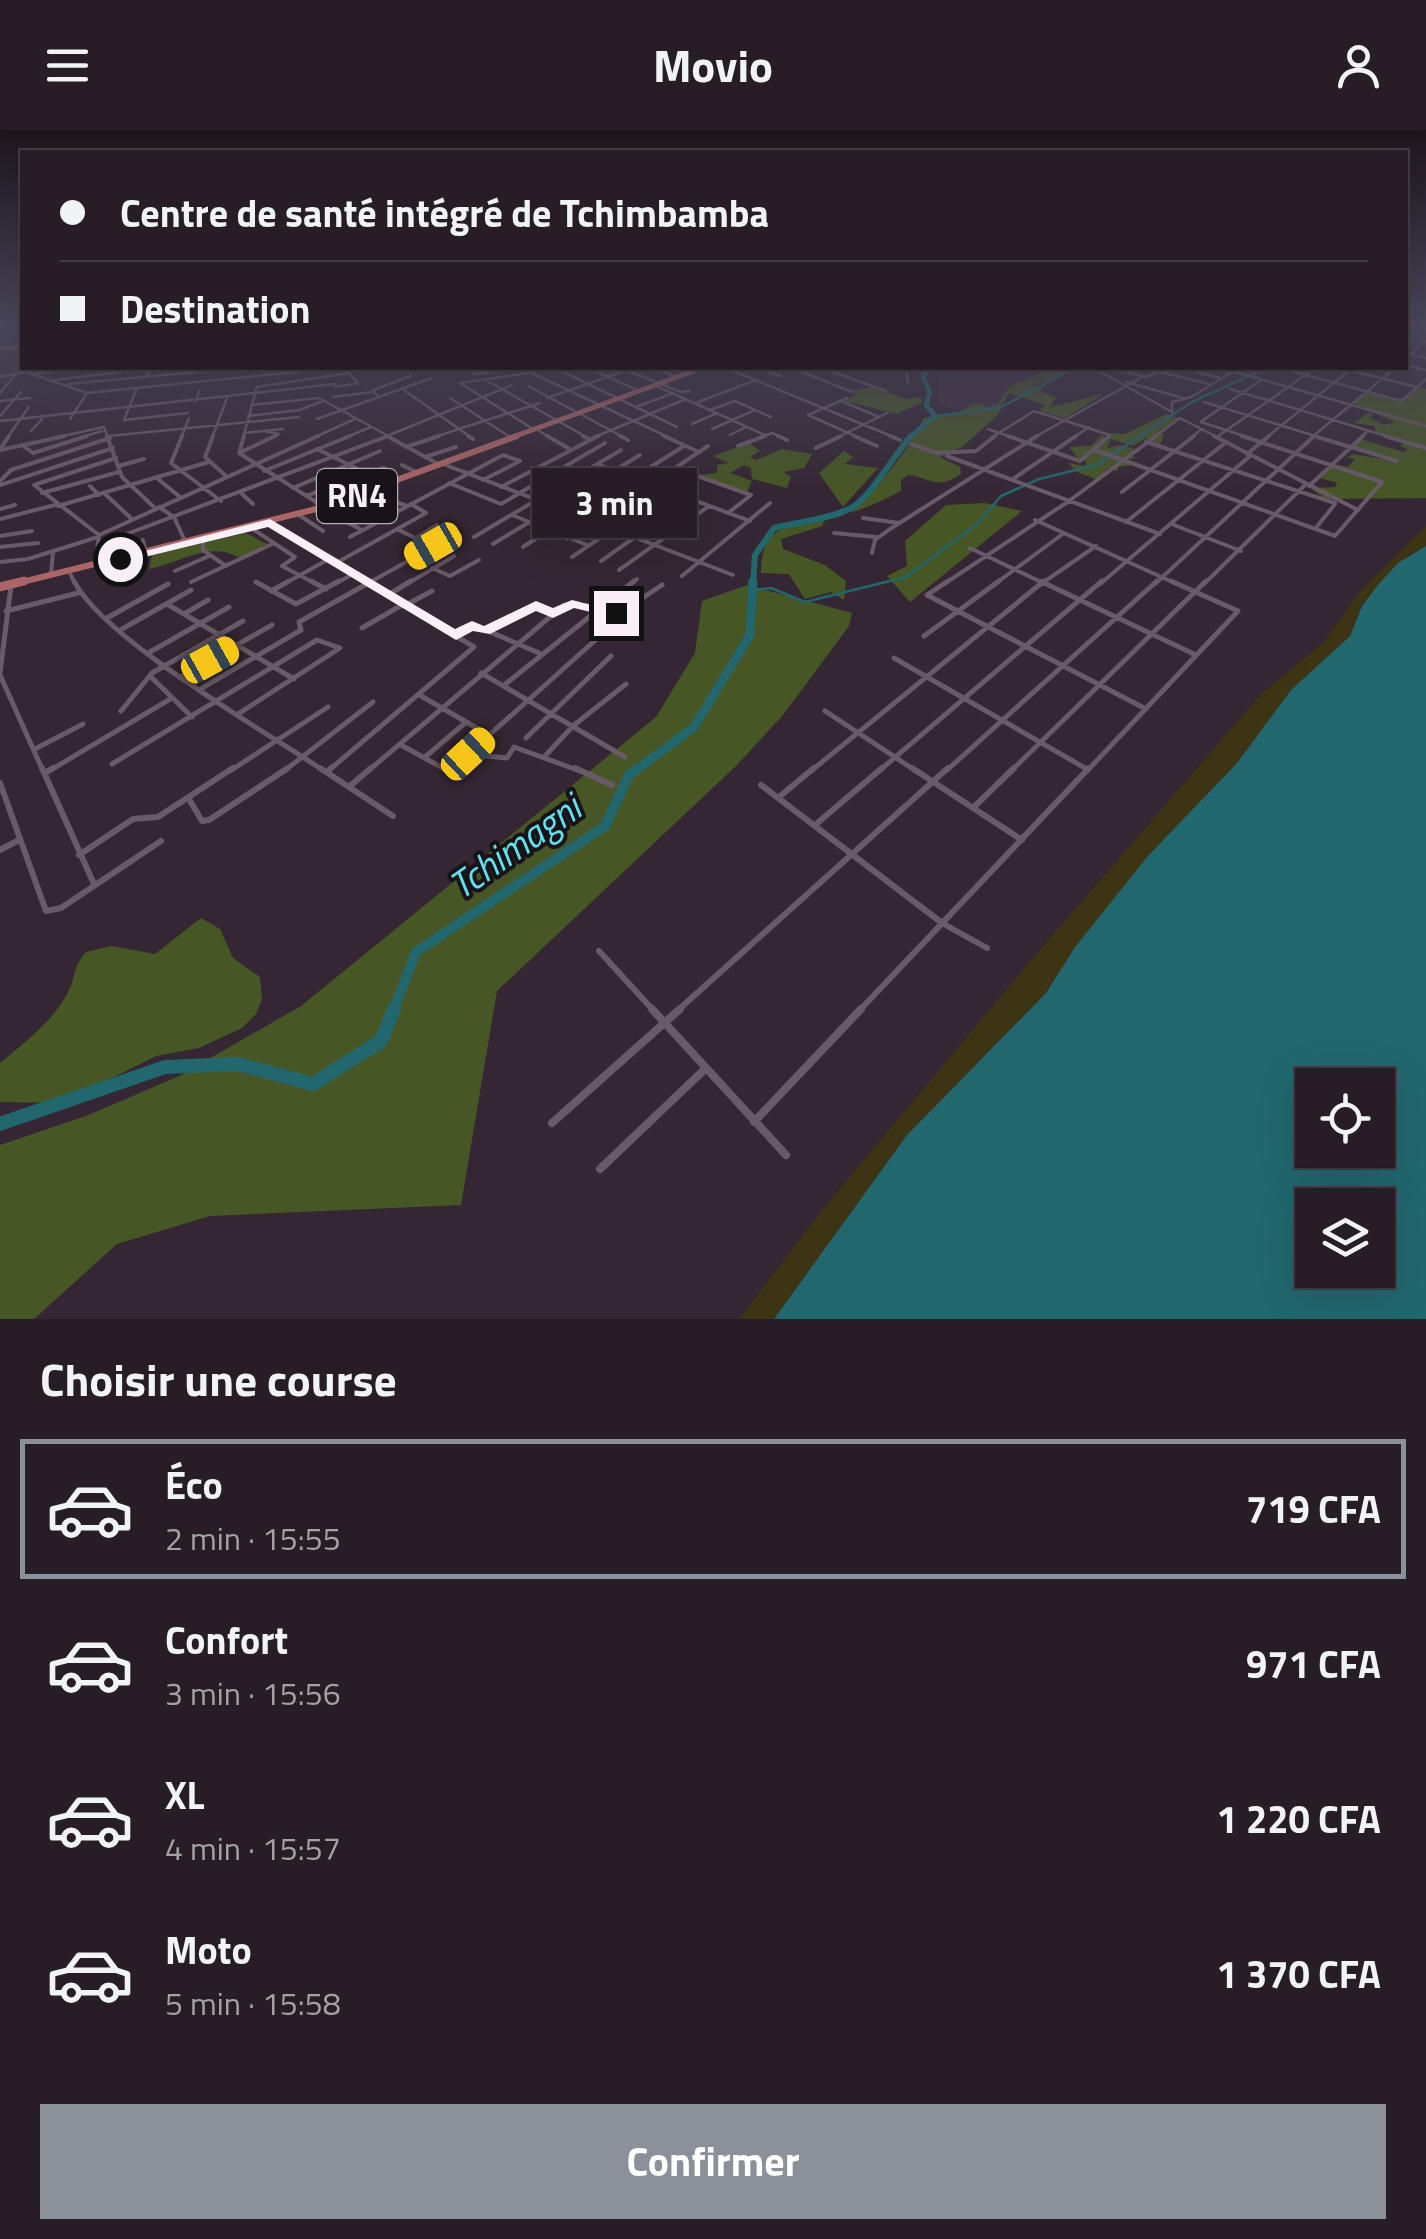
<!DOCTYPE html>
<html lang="fr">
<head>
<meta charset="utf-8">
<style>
	:root { --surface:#271d26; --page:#332a32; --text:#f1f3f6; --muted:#a4a2a7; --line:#433b43; --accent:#8c9099 }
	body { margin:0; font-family:"Titillium Web",sans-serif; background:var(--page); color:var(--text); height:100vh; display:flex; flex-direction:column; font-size:38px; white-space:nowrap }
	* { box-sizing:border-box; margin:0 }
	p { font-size:32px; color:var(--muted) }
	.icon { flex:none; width:55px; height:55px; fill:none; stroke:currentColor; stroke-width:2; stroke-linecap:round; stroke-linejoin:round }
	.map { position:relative; height:1189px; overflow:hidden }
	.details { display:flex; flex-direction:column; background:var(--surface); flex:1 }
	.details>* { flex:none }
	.banner { position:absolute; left:20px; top:20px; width:1388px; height:220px; border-radius:0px; box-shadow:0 10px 40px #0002,0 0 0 2px var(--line); display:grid; align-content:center; height:220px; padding:0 40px; background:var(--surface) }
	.controls { position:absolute; left:1295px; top:938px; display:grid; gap:20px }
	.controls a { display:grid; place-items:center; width:100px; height:100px; border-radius:0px; background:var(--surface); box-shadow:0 10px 40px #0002,0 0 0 2px var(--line); font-size:50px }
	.end { position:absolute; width:45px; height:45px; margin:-22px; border:12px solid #f8eff7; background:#111; box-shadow:0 0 0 5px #111 }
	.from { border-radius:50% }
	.bubble { position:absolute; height:70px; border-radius:0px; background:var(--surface); box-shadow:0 10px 40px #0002,0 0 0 2px var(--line); font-size:32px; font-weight:700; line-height:70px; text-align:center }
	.car { position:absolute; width:30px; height:60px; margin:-30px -15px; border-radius:12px; box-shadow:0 0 8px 2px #0007; background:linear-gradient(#f5c518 24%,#345 0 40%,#f5c518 0 76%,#345 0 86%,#f5c518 0) }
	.banner b { display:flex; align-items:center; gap:35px; height:95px; font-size:38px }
	.banner b+b { border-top:2px solid var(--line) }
	.banner i { width:25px; height:25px; background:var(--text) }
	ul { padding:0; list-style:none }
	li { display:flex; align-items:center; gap:30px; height:140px; margin:0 20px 15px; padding:0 20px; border:5px solid transparent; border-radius:0px }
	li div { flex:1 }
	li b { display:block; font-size:38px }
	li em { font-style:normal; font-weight:700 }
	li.on { border-color:var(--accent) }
	li>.icon { width:90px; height:90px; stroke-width:1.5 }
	h2 { padding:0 40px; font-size:45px; line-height:120px }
	.button { display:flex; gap:20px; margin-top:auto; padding:20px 40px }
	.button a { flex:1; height:115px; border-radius:0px; background:var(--accent); color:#fff; font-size:40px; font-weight:700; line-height:115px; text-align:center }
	header { display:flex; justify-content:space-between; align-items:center; height:130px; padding:0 40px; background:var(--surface); font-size:45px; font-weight:700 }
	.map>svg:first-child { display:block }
</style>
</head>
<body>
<header><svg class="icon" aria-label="menu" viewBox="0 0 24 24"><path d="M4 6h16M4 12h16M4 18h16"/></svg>Movio<svg class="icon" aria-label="person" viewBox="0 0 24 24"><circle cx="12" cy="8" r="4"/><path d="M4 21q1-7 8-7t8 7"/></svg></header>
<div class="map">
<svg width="1426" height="1189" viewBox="0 0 1426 1189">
	<rect width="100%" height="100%" fill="#342733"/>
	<path fill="#3f2d3e" d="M0,194H22V238H43L0,245Z
		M937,238L1010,239L1052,238L1010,255L998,273L988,277L976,273L960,281L938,273Z"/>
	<path fill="#465625" d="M1052,238L1074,241L1033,256H1046L1039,261L1056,267L1050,277L1103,264L1065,288L1039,281L1045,275L1009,263L997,286L962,317L940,327L960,337L961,344C936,361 932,348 908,345L901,350V361C876,374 854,384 826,388L822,396L781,409L783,419L825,435L846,451L844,470L831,462L805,469L789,444L761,443C760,374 825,403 855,379C871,367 918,308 923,288L957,283L976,273L988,277L998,273L1010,256Z
		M872,257L906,269L920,267L923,272L897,284L844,271L857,264L850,260Z
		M1418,257L1426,259V368L1326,369L1310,358L1335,357L1337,353L1320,348L1333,334L1348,337L1355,330L1348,327L1353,324L1399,332L1353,317L1360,309L1404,322L1408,319L1400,316L1404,312L1376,302L1374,296L1354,293L1369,282L1373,284L1370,288L1384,295L1395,292L1353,274L1368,262L1404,272Z
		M1166,284L1179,288L1159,301L1164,305L1160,315L1145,309L1133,316L1111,309L1107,318L1122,315L1139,320L1131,326L1136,328L1127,329L1133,335L1118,337V341L1107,339L1100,351L1075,341L1069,333L1085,336L1086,331L1065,328L1077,327L1069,317L1091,316L1102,305L1108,309L1111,303L1125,304Z
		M749,313L760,321L750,327L756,330L782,319L812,324L804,338L784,342L791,347L787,358L752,349L751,338L744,335L730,343L752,351L747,362L699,345L717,343V335L729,333L713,326Z
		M844,321L853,327L845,334L878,338L843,377L819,343Z
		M985,373L1022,381L910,472L887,446L907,436L905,411L946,375Z
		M246,403L267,414L239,428C211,410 179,433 149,439L152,425Z
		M747,455L852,483L849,496L783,585L737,635L497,861L461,1075L210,1086L117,1114L34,1189H0V1015L86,986L179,946L301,876L656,587L695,523L702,471Z
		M201,788L220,799L233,828L260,847L262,869L256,884L242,898L199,918L156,926L62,973L0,972V933C24,913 52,892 67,864C76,849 71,840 86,822L111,816L155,824Z"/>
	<path fill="#3c3413" d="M1426,396V416L1410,424L1361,476L1350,506L1291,560L1237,633L1147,727L1075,817L1046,863L907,1005L774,1189H739L823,1079L1031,830L1262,563L1324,512L1360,461Z"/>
	<path fill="#22676e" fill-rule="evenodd" d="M1426,416V1189H774L907,1005L1046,863L1075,817L1147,727L1237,633L1291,560L1350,506L1362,476L1377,456L1398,433ZM1312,955H1378V1020H1312ZM1312,1075H1378V1140H1312Z"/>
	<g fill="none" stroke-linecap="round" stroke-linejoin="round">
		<path stroke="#22676e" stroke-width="2.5" d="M935,286L999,278L1060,246L1062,238
			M753,460L771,458L805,472L906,447L977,394L1001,366L1039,349L1096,335L1192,272L1257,242L1285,238"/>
		<path stroke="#22676e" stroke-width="5" d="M909,308L935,286L926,275L930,262L923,247L929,238"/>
		<path stroke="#22676e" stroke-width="6" d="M753,454L755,425L774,398C798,392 829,389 851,378C870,368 894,325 911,306"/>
		<path stroke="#22676e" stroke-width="9" d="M635,641L694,597L750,505L753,451"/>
		<path stroke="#22676e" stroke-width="10" d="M393,881L416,822L605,696L629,645L638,638"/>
		<path stroke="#22676e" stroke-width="14" d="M0,994L165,937L238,934L313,954L381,911L394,879"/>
		<path fill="#6c606b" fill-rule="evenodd" d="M19,209H22V215L20,219L0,221V217L15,215Z"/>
		<path stroke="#695a68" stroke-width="2.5" d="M1405,207L1426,210
			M1405,223L1426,228
			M1405,229L1426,211
			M1405,235L1426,240
			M521,238L670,308
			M555,238L677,297
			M588,238L639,261
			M621,238L681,262L690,261
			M655,238L676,247
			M726,238L896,308
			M757,238L781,246
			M792,238L852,262
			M822,238L886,261
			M906,238L908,254
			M1109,238L1146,247L1167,238
			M1144,238L1209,254
			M1181,238L1220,248
			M1221,238L1426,296
			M1340,238L1417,257
			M1099,241L1172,282V272L1191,267L1239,238
			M833,242L843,238
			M1295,242L1402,271L1426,249
			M29,243L87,263L305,241
			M35,243L93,238
			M474,244L506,240
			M146,246L151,238
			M0,247L45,238
			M484,249L588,308
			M55,250L121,242
			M1126,252L1183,268
			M460,253L533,299
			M460,253L528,243
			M68,254L240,238
			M654,255L765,305
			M528,256L625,308
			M137,258L124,290L188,283
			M1230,259L1393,308
			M404,260L459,299
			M0,263L15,245
			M333,267L372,262
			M379,268L373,260L411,246
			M450,268L510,307
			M547,268L627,240
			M0,271L30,268
			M196,271L199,261
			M841,271L879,287
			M698,272L756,250
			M1204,272L1322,308
			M251,275L319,268L392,308
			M636,277L671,264
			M710,280L735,271L771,287
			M808,285L860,308
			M808,285L847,268
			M0,286L21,262
			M248,286L299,280L323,271
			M70,289L87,263
			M317,289L432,248
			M0,291L335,254
			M1202,291L1261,250
			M1201,292L1250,308
			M692,294L717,283
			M536,299L551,308
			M712,299L755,280
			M988,299L999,303
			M31,301L42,289
			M264,301L279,304L270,308
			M244,303L283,299
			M999,303L1015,308
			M999,303L1034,281L1110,305L1106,308
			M730,305L746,297
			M109,306L299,287
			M1217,307L1315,238
			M7,308L29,277
			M53,308L104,297L108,308
			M79,308L102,301
			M181,308L189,288
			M212,308L227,268
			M243,308L257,257L349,243L358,253L335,257
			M313,308L355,289
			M344,308L371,297
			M382,308L512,255
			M432,308L459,299
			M472,308L459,299L540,273
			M592,308L686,269
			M758,308L772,303L783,308
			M836,308L887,283
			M991,308L999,303
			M1033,308L1142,247
			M1073,308L1089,297
			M1153,308L1180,288L1219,308
			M1190,308L1202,299
			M1266,308L1352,238
			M1311,308L1395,238
			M1360,308L1368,301"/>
		<path stroke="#695a68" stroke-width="4" d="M107,306L122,347L156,379
			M182,306L171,333L221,371
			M213,306L205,327L226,346
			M244,306L239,323L324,377
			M387,306L440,335
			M468,306L473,309
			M547,306L568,318
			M583,306L589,309
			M620,306L628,310
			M778,306L787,310
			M854,306L877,316
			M890,306L900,310
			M1008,306L1080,331L1109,306
			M1214,306L1358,380
			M1314,306L1397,331
			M1385,306L1426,318
			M1146,312L1335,373
			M911,314L937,323
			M22,315L33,323L87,306
			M738,316L765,306
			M406,317L439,306
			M816,318L841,306
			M0,319L9,306
			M317,319L368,344
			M0,320L65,306
			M1095,320L1335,406L1382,352L1242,306
			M699,322L708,316
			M239,323L275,306
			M936,323L976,321L995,306
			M1247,324L1269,306
			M947,326L1160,404
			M425,327L456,317
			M443,334L733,445
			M597,334L750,391
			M402,335L416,342
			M118,336L144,329
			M675,338L751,365L728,383
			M264,341L350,306
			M557,341L689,392
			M158,349L180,367
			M1013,349L1076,306
			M483,350L520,331
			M0,351L11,340L110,308
			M449,353L501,374L605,313
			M0,355L113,318
			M90,356L99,365
			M1309,356L1363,306
			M501,357L598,306
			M293,358L380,321
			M369,362L407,376
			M611,362L684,316
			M668,362L693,345
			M1122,362L1194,306
			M42,363L119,342
			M105,364L132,389
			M242,364L253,374
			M306,366L384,338
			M348,369L385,389
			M629,369L699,322L664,306
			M58,376L209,332
			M159,377L174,387L185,411
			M320,378L362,400
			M0,379L15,375
			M299,385L323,401
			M512,385L587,415
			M863,388L899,393
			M0,389L55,375
			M1035,390L1177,454
			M1126,392L1225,313
			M270,393L370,454
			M1174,395L1241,421
			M251,398L295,427L282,436
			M397,399L433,417
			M1315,399L1335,374
			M834,403L876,407
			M99,405L318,306
			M0,406L32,401
			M350,407L503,325L520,331
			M474,407L621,320
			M416,408L437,395
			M567,409L593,392
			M143,410L146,423
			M203,410V420L226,436
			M100,414L388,306
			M493,414L640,325
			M0,417L38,413
			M523,417L590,374
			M970,418L1045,454
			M872,423L875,410L890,399L1037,306
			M572,427L647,376
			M601,431L668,384
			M0,432L28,429L98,407
			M336,433L426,383L411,374
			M95,435L99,405L34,355L116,328
			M282,436L316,454
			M432,438L450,446L479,430
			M619,440L709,376
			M69,441L75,454
			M175,441L209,426
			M51,444L53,422
			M682,446L770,373
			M191,452L272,414
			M284,454L329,429
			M335,454L353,444
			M367,454L454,405
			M407,454L454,426
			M631,454L637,449
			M944,454L1069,371L1156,306
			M995,454L1064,403
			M1041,454L1096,416
			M1100,454L1250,326
			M1155,454L1314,306
			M1204,454L1306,354"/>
		<path stroke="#695a68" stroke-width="5" d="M74,451C103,509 265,601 324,641
			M311,451L326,459
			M948,451L927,465L1146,579
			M1040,451L1196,525
			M256,452L296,474L339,451
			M271,461L289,451
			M388,465L411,451
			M167,474L294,549
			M404,476L432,461
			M6,481L78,463
			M184,484L208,470
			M107,488L168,454
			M362,498L402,475
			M122,499L191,460
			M485,501L536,475L553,484
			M455,506L474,495L539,523
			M924,506L999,451
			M150,522L229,477
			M894,528L1085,638
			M0,543L11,456
			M481,543L625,627
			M0,545L43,641
			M150,546L192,587
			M182,546L272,495
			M503,556L634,451
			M202,558L301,500L299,492L372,451
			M421,566L489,605
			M121,581L152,543L243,491
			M825,581L916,641
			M526,608L611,526
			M401,615L448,641
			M35,619L83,594
			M468,624L507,628L514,617L580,641
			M425,627L465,593
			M544,627L574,595L626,554
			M112,634L317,510L340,518L238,584
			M49,641L172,568
			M230,641L328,577
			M284,641L373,572
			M328,641L474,517L366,451
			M368,641L564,475L597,476L620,483L662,455
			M449,641L600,506
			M811,641L1044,451
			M879,641L1102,451
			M946,641L1157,451
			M1011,641L1206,451
			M1087,641L1238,481L1171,451"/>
		<path stroke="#695a68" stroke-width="6" d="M42,638L94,754
			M320,638L393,686
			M444,638H452
			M575,638L612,655
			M912,638L1022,710
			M328,641L331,638
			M45,643L53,638
			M0,653L46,781L61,778L161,711
			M761,655L942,793L987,818
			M350,656L371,638
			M779,667L814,638
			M189,669L202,691L209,690L288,638
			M973,678L1014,638
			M815,695L882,638
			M0,720L17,711
			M79,725L133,689L158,687L233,638
			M599,821L654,881
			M677,881L948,638
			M859,881L1089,638"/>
		<path stroke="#695a68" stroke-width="8" d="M652,879L786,1025
			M754,992L861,879
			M552,993L680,879
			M600,1039L705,939"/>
		<path stroke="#aa6567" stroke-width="5" d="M510,308L702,238"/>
		<path stroke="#aa6567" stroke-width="6" d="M14,454L320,378L517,306"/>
		<path stroke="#aa6567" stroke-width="9" d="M0,457L24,451"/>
	</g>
	<linearGradient id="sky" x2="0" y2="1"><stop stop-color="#1d151c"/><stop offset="0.54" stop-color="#4a475b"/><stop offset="1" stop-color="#4a475b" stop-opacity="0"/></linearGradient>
	<rect width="1426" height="360" fill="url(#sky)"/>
	<path fill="#f8eff7" d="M270,389L455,499L472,491L484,496L536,471L553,478L572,470L622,483L616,488L574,478L553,488L536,481L490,504L473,501L456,510L268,397L120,433L114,429Z"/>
	<g text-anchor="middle" stroke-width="8" stroke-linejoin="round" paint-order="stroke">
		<rect fill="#181318" stroke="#b5adb4" stroke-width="2.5" x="317" y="339" width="80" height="54" rx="8"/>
		<g font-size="32" font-weight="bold" fill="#f8eff7">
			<text x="357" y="377">RN4</text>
		</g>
		<g font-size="38" font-style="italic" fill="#60e3f1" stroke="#181318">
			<text transform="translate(515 717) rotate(-35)" y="13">Tchimagni</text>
		</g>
	</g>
</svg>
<div class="controls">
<a><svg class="icon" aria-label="locate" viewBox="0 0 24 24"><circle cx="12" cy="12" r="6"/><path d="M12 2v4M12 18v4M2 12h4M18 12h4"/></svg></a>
<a><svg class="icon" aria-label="layers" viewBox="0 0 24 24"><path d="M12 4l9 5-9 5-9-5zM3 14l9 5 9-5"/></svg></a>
</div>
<i class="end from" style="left:120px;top:429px"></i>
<i class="end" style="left:616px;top:483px"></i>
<div class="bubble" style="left:532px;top:338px;width:165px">3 min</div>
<i class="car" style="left:433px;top:416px;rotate:240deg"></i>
<i class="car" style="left:210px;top:530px;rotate:61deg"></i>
<i class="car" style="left:468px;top:624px;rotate:47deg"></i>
<div class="banner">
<b><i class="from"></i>Centre de santé intégré de Tchimbamba</b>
<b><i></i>Destination</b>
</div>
</div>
<section class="details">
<h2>Choisir une course</h2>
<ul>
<li class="on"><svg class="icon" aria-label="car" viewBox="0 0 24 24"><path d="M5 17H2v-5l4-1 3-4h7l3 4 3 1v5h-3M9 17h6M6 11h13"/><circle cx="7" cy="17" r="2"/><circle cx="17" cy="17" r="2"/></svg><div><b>Éco</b><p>2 min · 15:55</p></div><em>719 CFA</em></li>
<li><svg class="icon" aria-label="car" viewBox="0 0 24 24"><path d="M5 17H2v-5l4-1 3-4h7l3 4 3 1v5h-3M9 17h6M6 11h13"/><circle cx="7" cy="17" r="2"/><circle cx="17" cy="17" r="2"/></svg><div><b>Confort</b><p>3 min · 15:56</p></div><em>971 CFA</em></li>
<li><svg class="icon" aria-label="car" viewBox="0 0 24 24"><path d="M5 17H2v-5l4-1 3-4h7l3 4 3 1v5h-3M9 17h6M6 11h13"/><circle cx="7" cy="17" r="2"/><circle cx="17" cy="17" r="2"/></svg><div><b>XL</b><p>4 min · 15:57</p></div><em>1 220 CFA</em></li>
<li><svg class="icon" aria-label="car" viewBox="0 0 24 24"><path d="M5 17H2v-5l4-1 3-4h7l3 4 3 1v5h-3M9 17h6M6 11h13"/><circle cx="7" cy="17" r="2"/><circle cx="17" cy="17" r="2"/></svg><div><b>Moto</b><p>5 min · 15:58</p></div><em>1 370 CFA</em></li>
</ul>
<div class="button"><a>Confirmer</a></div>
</section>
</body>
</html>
